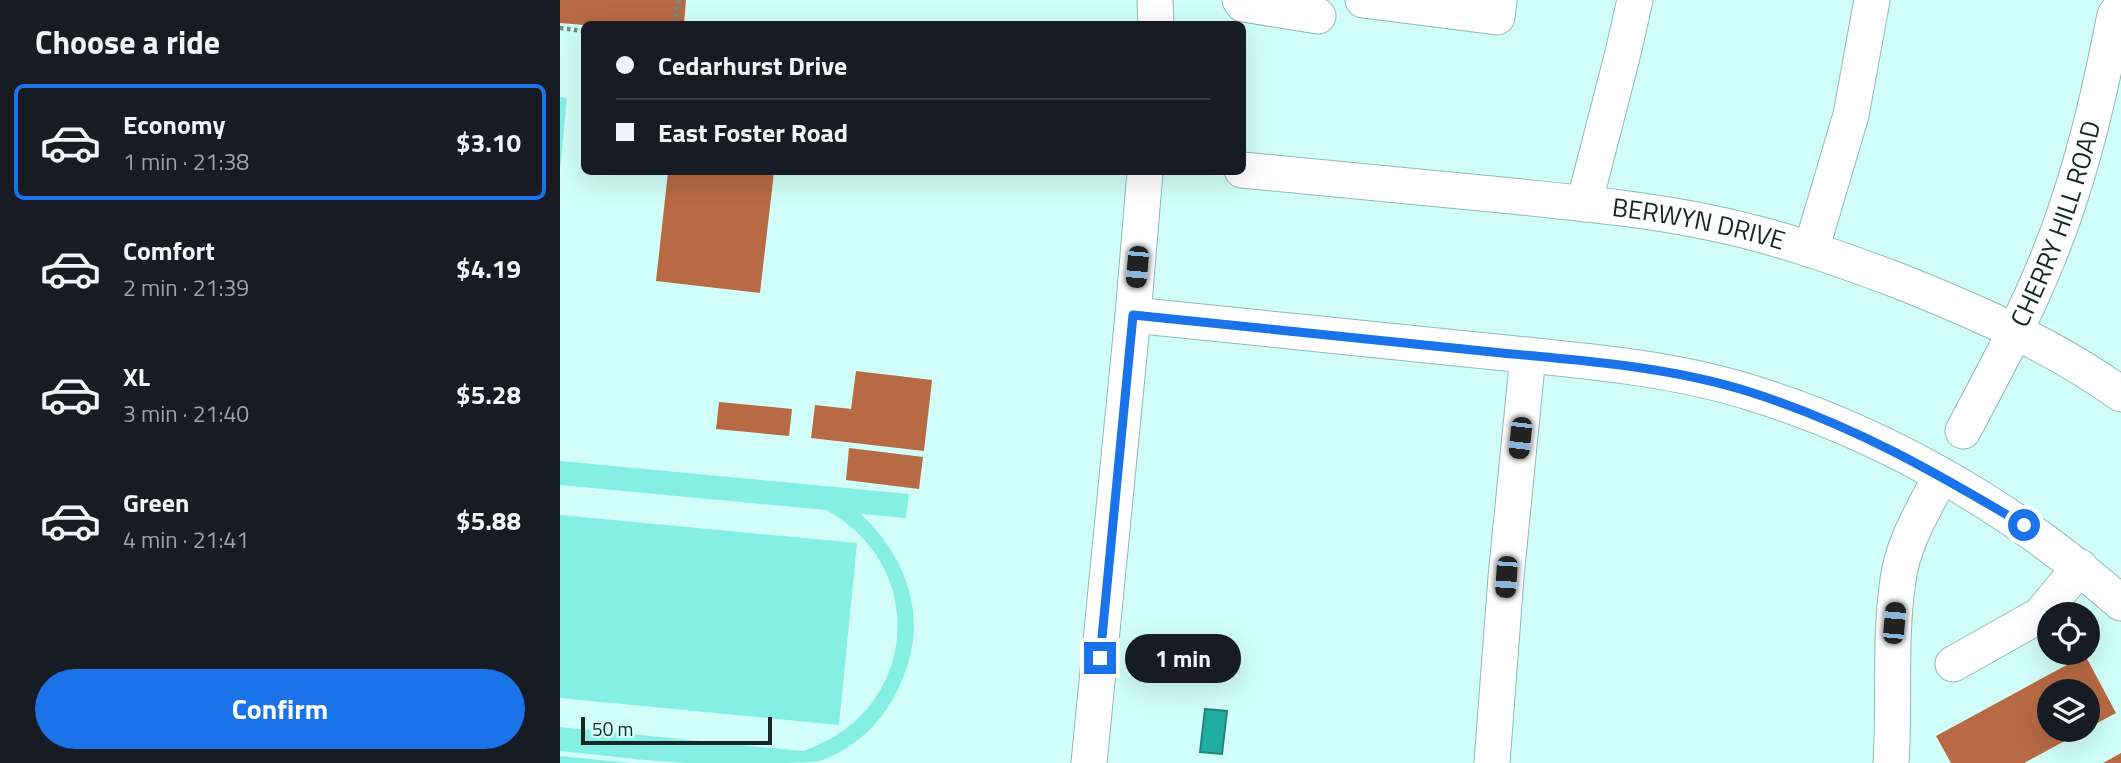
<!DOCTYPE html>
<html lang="en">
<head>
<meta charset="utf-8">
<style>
	:root { --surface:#171b24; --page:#20242c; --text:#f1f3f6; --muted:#9ea1a6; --line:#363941; --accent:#1a73e8 }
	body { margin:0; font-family:"Titillium Web",sans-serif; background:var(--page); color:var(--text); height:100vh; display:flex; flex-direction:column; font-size:26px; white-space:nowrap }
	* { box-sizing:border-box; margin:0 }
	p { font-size:23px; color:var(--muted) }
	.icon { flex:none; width:38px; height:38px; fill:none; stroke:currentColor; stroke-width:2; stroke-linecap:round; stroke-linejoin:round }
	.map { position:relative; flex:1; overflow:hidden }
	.sheet { display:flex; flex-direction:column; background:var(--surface); width:560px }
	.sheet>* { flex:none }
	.top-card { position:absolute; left:21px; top:21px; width:665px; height:154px; border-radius:10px; box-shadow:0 7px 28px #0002; display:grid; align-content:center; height:154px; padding:0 35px; background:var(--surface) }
	.buttons { position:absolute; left:1477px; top:602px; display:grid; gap:14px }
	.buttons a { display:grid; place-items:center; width:63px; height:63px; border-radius:50%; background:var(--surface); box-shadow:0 7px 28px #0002; font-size:35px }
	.scale { position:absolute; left:21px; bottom:18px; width:191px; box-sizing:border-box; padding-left:7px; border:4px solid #162725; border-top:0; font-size:19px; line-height:24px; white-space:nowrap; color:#162725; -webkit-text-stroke:5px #d1fef8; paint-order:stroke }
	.end { position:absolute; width:32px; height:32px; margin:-16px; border:9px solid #1a73e8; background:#fff; box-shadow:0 0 0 4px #fff }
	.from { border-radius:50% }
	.bubble { position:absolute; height:49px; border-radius:24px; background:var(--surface); box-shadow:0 7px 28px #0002; font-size:23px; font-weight:700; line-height:49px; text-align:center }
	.car { position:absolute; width:21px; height:42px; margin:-21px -10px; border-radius:9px; box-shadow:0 0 5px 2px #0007; background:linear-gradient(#222 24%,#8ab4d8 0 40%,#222 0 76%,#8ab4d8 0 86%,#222 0) }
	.top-card b { display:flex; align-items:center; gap:24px; height:66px; font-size:26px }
	.top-card b+b { border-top:2px solid var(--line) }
	.top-card i { width:18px; height:18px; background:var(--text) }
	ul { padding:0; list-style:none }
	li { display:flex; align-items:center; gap:21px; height:116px; margin:0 14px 10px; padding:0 21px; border:4px solid transparent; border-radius:10px }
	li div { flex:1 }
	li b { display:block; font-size:26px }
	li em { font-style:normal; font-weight:700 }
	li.current { border-color:var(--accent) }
	li>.icon { width:63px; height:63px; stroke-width:1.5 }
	h2 { padding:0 35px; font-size:32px; line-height:84px }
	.action { display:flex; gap:14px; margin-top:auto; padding:14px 35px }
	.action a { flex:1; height:80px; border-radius:42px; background:var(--accent); color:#fff; font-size:28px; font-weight:700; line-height:80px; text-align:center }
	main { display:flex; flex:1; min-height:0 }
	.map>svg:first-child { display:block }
</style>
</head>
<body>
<main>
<section class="sheet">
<h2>Choose a ride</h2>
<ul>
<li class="current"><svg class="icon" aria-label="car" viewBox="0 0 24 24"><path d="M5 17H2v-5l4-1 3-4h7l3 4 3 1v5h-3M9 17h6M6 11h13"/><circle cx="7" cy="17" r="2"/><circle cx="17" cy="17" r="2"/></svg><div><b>Economy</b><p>1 min · 21:38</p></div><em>$3.10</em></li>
<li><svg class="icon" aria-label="car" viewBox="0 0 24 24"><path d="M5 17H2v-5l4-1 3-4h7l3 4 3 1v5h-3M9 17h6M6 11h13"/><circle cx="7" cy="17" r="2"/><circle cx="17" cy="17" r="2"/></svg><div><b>Comfort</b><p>2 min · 21:39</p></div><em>$4.19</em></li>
<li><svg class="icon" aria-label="car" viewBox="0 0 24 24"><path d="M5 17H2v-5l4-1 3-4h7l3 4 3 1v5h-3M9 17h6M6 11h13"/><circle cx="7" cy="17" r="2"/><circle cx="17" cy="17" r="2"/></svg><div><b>XL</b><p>3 min · 21:40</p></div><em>$5.28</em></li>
<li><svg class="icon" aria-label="car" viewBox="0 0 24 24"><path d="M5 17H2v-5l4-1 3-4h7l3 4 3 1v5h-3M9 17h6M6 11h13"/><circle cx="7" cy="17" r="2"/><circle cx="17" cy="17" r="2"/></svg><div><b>Green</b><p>4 min · 21:41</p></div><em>$5.88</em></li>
</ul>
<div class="action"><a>Confirm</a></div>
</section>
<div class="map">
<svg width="1561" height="763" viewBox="0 0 1561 763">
	<rect width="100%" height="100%" fill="#d1fef8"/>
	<path fill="#86efe4" d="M0,97L7,98L0,170Z
		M0,461L349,494L346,518L301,514C337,548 361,596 352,647C343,697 310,744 260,761C243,763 219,763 202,763C177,763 152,763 127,763C85,761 42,755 0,751V727L243,751C357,713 372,568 266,510L0,485Z
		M0,515L297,543L279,725L0,698Z
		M0,756L71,763H0Z"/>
	<path fill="#21ada2" stroke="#1e857c" stroke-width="2" d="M645,709L667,711L662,754L640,752Z"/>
	<path fill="#b76a44" d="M0,0H126L124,24L24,25L0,23Z
		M108,172H214L200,293L96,281Z
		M296,371L372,380L364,451L251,438L255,405L291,409Z
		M159,402L232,409L229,436L156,429Z
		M289,448L363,457L359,489L286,480Z
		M1525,655L1556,713L1528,728V691H1489V730H1525L1464,763H1391L1376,736Z
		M1561,753V763H1543Z"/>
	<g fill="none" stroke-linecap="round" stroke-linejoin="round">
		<defs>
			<g id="minor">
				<path d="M595,0L596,24"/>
				<path d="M680,0L683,4L758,16"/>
				<path d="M803,0L937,17L939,0"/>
				<path id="s1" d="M682,170C772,178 862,187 952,196C1019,203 1086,209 1152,223C1216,236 1278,258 1339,281C1417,312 1492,345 1561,394"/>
				<path d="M1024,204L1062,57L1075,0"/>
				<path d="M1251,250L1291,115L1312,0"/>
				<path d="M573,315C691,327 808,339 926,351C1014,360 1106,366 1192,393C1328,435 1454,509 1561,603"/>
				<path id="s2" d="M1403,431C1433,374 1464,318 1488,258C1520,180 1539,97 1555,15L1561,7"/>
				<path d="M1393,664L1480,615L1520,567"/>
				<path d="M529,763L573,315L585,172"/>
				<path d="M932,763L946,577L968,355"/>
				<path d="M1331,763C1335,702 1329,641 1338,580C1343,542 1364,509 1381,476"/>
			</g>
		</defs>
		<use href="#minor" stroke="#90bab5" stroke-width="37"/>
		<path stroke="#6e8c88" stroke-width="4.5" stroke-dasharray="3.5 3.5" stroke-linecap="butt" d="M115,24L118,0
			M0,28L24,31"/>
		<use href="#minor" stroke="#fff" stroke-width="35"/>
	</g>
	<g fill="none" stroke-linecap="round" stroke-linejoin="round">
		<path stroke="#1a73e8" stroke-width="9" d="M540,658L573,315C696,328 819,340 942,353C1026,361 1113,367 1193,393C1293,425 1375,472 1464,525"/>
	</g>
	<g text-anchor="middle" stroke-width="6" stroke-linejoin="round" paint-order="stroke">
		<g font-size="26" fill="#162725" stroke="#d1fef8">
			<text dy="9" stroke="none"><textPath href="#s2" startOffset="228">CHERRY HILL ROAD</textPath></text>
			<text dy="9" stroke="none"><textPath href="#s1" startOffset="460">BERWYN DRIVE</textPath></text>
		</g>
	</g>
</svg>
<div class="buttons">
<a><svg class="icon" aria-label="locate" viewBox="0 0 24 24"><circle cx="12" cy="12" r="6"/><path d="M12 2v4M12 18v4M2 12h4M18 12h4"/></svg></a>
<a><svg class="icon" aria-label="layers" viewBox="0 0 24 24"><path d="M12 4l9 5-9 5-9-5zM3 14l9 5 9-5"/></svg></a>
</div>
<div class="scale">50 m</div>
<i class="end from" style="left:1464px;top:525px"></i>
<i class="end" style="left:540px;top:658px"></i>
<div class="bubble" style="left:565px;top:634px;width:116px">1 min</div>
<i class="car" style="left:577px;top:267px;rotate:185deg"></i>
<i class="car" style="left:960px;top:438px;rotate:186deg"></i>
<i class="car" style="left:946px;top:577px;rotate:184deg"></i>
<i class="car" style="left:1334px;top:623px;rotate:5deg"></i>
<div class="top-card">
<b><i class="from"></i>Cedarhurst Drive</b>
<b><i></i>East Foster Road</b>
</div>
</div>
</main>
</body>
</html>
